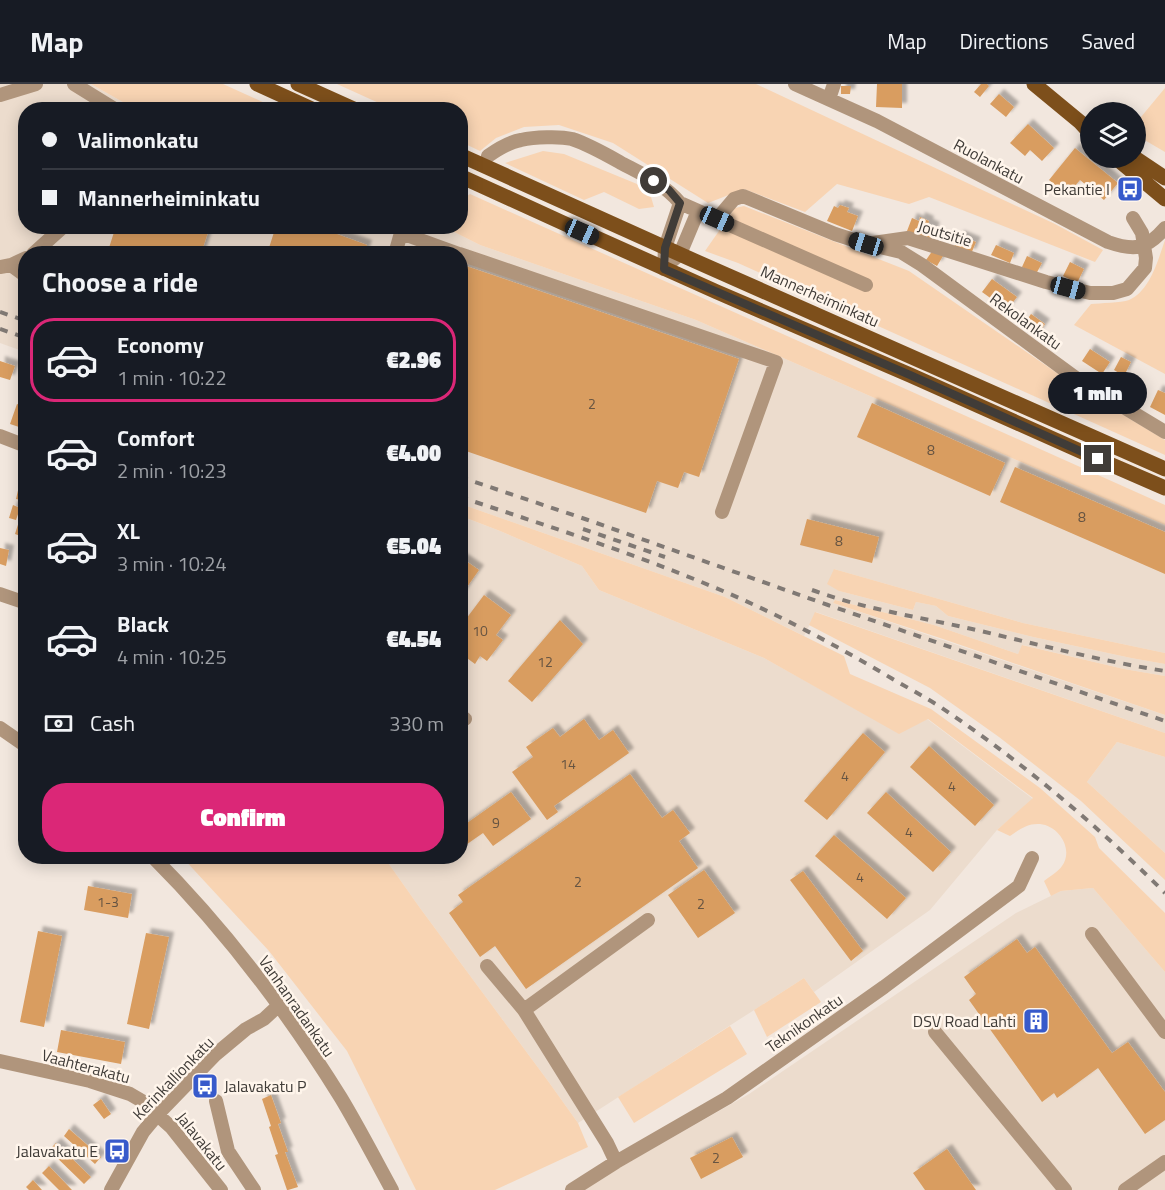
<!DOCTYPE html>
<html lang="en">
<head>
<meta charset="utf-8">
<style>
	:root { --surface:#171b24; --page:#20242c; --text:#f1f3f6; --muted:#9ea1a6; --line:#363941; --accent:#db2777 }
	body { margin:0; font-family:"Titillium Web",sans-serif; background:var(--page); color:var(--text); height:100vh; display:flex; flex-direction:column; font-size:22px; white-space:nowrap }
	* { box-sizing:border-box; margin:0 }
	p { font-size:20px; color:var(--muted) }
	.icon { flex:none; width:33px; height:33px; fill:none; stroke:currentColor; stroke-width:2; stroke-linecap:round; stroke-linejoin:round }
	.map { position:relative; flex:1; overflow:hidden }
	.sheet { position:absolute; left:18px; top:162px; width:450px; height:618px; display:flex; flex-direction:column; background:var(--surface); border-radius:24px; box-shadow:0 3px 15px #0003 }
	.sheet>* { flex:none }
	.hud { position:absolute; left:18px; top:18px; width:450px; height:132px; border-radius:24px; box-shadow:0 3px 15px #0003; display:grid; align-content:center; height:132px; padding:0 24px; background:var(--surface) }
	.tools { position:absolute; left:1080px; top:18px; display:grid; gap:12px }
	.tools a { display:grid; place-items:center; width:66px; height:66px; border-radius:50%; background:var(--surface); box-shadow:0 3px 15px #0003; font-size:30px }
	.end { position:absolute; width:27px; height:27px; margin:-14px; border:8px solid #403c38; background:#fff; box-shadow:0 0 0 3px #fff }
	.from { border-radius:50% }
	.bubble { position:absolute; height:42px; border-radius:21px; background:var(--surface); box-shadow:0 3px 15px #0003; font-size:20px; font-weight:800; line-height:42px; text-align:center }
	.car { position:absolute; width:18px; height:36px; margin:-18px -9px; border-radius:8px; box-shadow:0 0 4px 2px #0007; background:linear-gradient(#222 24%,#8ab4d8 0 40%,#222 0 76%,#8ab4d8 0 86%,#222 0) }
	.hud b { display:flex; align-items:center; gap:21px; height:57px; font-size:22px }
	.hud b+b { border-top:2px solid var(--line) }
	.hud i { width:15px; height:15px; background:var(--text) }
	ul { padding:0; list-style:none }
	li { display:flex; align-items:center; gap:18px; height:84px; margin:0 12px 9px; padding:0 12px; border:3px solid transparent; border-radius:24px }
	li div { flex:1 }
	li b { display:block; font-size:22px }
	li em { font-style:normal; font-weight:800 }
	li.current { border-color:var(--accent) }
	li>.icon { width:54px; height:54px; stroke-width:1.5 }
	h2 { padding:0 24px; font-size:27px; line-height:72px }
	.pay { display:flex; align-items:center; gap:15px; height:66px; padding:0 24px; font-size:22px }
	.pay p { margin-inline-start:auto }
	.button { display:flex; gap:12px; margin-top:auto; padding:12px 24px }
	.button a { flex:1; height:69px; border-radius:24px; background:var(--accent); color:#fff; font-size:24px; font-weight:800; line-height:69px; text-align:center }
	header { display:flex; align-items:center; gap:36px; box-sizing:border-box; height:84px; padding:0 30px; background:var(--surface); border-bottom:2px solid var(--line) }
	header strong { font-size:28px }
	nav { display:flex; gap:33px; margin-inline-start:auto; font-size:21px }
	.map>svg:first-child { display:block }
</style>
</head>
<body>
<header>
<strong>Map</strong>
<nav><a>Map</a><a>Directions</a><a>Saved</a></nav>
</header>
<div class="map">
<svg width="1165" height="1106" viewBox="0 0 1165 1106">
	<defs>
		<filter id="shadow"><feDropShadow dx="5" dy="-5" stdDeviation="1.5" flood-color="#0004"/></filter>
	</defs>
	<rect width="100%" height="100%" fill="#f2e7de"/>
	<path fill="#ecdccd" d="M0,0H91L135,25L26,26V142L444,143L480,161L696,236L1165,441V569L1023,539L834,485L839,507L913,526L916,518L936,522L948,532L1033,553L1131,574L1165,580V592L1124,585L1023,561L1018,570L934,541L835,516L833,519L1165,631V649L816,528L804,552L725,513L461,420L460,170H26L25,268L0,259Z
		M461,432L500,447L582,482L599,506L764,574L899,649L927,635L1033,715L997,746L930,826L814,908L804,894L578,1039L548,997L420,824L384,773L460,772Z
		M1117,658L1165,673V769L1087,698Z
		M1093,804L1165,888V1106H584L608,1090L749,1010L1016,829L1061,807Z"/>
	<path fill="#f8d4b3" d="M91,0H223L278,25H135Z
		M337,0H756L1055,140L1103,166L1095,178L929,113L909,120L837,100L805,128L744,105L708,119L613,59L559,41L524,43L496,54L480,67L461,58L460,26L392,25Z
		M1165,4V68L1136,51V39Z
		M543,67L564,70L637,100L651,113L654,123L639,125L604,108L584,116L505,79Z
		M470,110L1165,421V441L696,236L480,161L444,143L460,142L461,116Z
		M744,122L909,187L1080,305L1165,356V371L738,179L705,167L735,124Z
		M1165,156V290L1074,241L1091,220C1100,219 1121,219 1129,216C1150,207 1158,176 1165,156Z
		M461,420L725,513L844,572L850,590L931,625L1040,704L1095,753L1099,764L1165,829V888L1093,804L1061,807L1051,812L1044,797C1049,793 1058,788 1062,782C1074,765 1059,742 1040,740C1028,739 1020,745 1010,752L997,746L1033,714L928,635L899,650L764,574L599,506L582,482L500,447L461,432Z
		M834,485L1023,539L1165,569V580L1131,574L1033,553L948,532L936,522L916,518L913,526L839,507L827,500Z
		M835,516L934,541L1018,570L1022,561L1124,585L1165,592V631L943,555L833,519Z
		M815,528L1165,649V673L1117,658L1087,698L1165,769V796L1081,717L999,653L930,604L809,541Z
		M182,773H384L420,824L548,997L578,1039L588,1063L495,1106H416L347,967L269,867Z
		M804,894L821,918L767,953L754,926Z
		M730,942L747,970L634,1039L618,1013Z"/>
	<path fill="#d99d60" filter="url(#shadow)" d="M877,0H902V24L876,23Z
		M981,0H987L989,2L980,13L974,8Z
		M841,2H851L850,10H841Z
		M999,10L1014,23L1006,33L990,20Z
		M1028,40L1054,64L1042,77L1030,66L1025,72L1010,59Z
		M1075,64L1118,99L1104,116L1080,96L1067,111L1049,96Z
		M840,121L849,124L847,128L858,132L852,147L827,137L834,122L838,124Z
		M920,133L929,137L928,140L935,143L930,156L907,147L912,134L919,137Z
		M116,142H210L201,170H107Z
		M276,142H315L367,161L364,170H267Z
		M959,151L976,158L971,170L954,163Z
		M996,161L1014,169L1010,179L991,171Z
		M933,166L943,172L937,182L926,176Z
		M1027,172L1042,179L1036,190L1022,183Z
		M1070,178L1084,185L1077,199L1063,192Z
		M460,180L739,275L699,393L684,388L678,404L657,397L646,429L460,365Z
		M992,195L1017,213L1007,226L982,208Z
		M1031,230L1045,240L1037,251L1023,242Z
		M1090,265L1110,278L1102,290L1082,277Z
		M1121,273L1131,278L1124,292L1114,286Z
		M0,277L15,282L10,296L0,293Z
		M1158,306L1165,309V331L1150,323Z
		M872,319L1005,379L990,412L857,353Z
		M17,320L26,323L25,345L10,340Z
		M1015,383L1165,448V490L1000,418Z
		M19,402L26,404L24,417L16,415Z
		M13,421L20,424L16,436L9,434Z
		M21,431L26,433V454L15,450Z
		M807,435L879,453L872,479L800,461Z
		M0,464L9,466L6,482L0,480Z
		M460,473L479,486L460,513Z
		M484,511L511,531L496,551L503,556L487,577L480,572L475,580L460,569V543Z
		M560,536L583,560L532,618L508,597Z
		M584,635L599,656L613,646L629,669L554,722L558,728L547,736L512,688L533,673L526,663L553,644L560,653Z
		M863,649L885,668L827,736L804,717Z
		M929,662L994,721L975,742L910,683Z
		M630,690L662,734L673,726L690,749L679,757L698,784L526,905L495,862L480,873L449,829L463,818L458,811Z
		M511,708L531,735L493,762L483,749L460,765V744Z
		M886,708L951,768L933,788L867,729Z
		M834,751L906,814L887,835L815,772Z
		M704,786L735,829L698,854L668,811Z
		M803,787L863,867L851,877L790,796Z
		M88,802L132,810L128,834L84,826Z
		M38,847L62,852L44,943L20,938Z
		M146,849L169,853L149,945L127,940Z
		M1017,855L1027,869L1035,863L1112,969L1128,958L1165,1008V1036L1145,1050L1098,984L1057,1014L1054,1009L1042,1018L969,916L976,910L964,893Z
		M61,946L125,958L121,980L57,968Z
		M271,1011L281,1039L278,1040L288,1068H285L298,1103L288,1106H287L275,1071L278,1070L269,1043L271,1042L262,1015Z
		M101,1015L111,1030L104,1035L93,1021Z
		M69,1045L101,1073L95,1080L64,1052Z
		M732,1053L743,1073L701,1095L690,1074Z
		M56,1059L91,1093L84,1100L49,1066Z
		M947,1065L976,1106H925L913,1089Z
		M49,1082L72,1106H59L42,1089Z
		M33,1096L42,1106H29L26,1103Z"/>
	<g fill="none" stroke-linecap="round" stroke-linejoin="round">
		<path stroke="#b0957c" stroke-width="14" d="M74,0L116,26
			M795,0L877,37L1108,158C1134,167 1146,166 1165,144
			M0,11L36,0
			M829,15L834,0
			M488,72C498,65 509,58 521,56C534,53 560,52 572,55C590,61 607,71 623,80C644,91 664,100 680,119L866,201
			M717,135L734,115L743,112L835,150L866,160L908,154L1046,198L1090,209H1113L1127,205L1145,184L1146,174L1142,149L1133,134
			M401,149L459,170
			M876,162L901,168L922,181L1077,295L1165,348
			M33,170L64,142
			M395,170L401,149L400,142
			M460,170L776,278L722,428
			M672,177L680,170L698,127
			M11,181L26,192
			M0,183L11,181L26,174
			M664,185L665,164L680,119
			M0,352L26,362
			M0,510L26,519
			M460,631L465,635
			M0,644L26,662
			M152,772C225,845 287,927 341,1014C359,1044 375,1075 392,1106
			M1092,850L1165,948
			M487,882L524,926L607,1059L616,1078
			M524,926L648,836
			M935,948L1065,1106
			M0,977L90,997L130,1010L142,1017L171,1043L221,1106
			M216,1017L228,1067L254,1106
			M111,1106L143,1048L158,1030L216,970L246,945L264,935L279,921
			M572,1106L616,1078L727,1014L884,903L1019,802L1032,774
			M1125,1106L1165,1078"/>
		<path stroke="#7d4f1b" stroke-width="15" d="M257,0L314,26
			M298,0L356,26
			M1034,0L1080,38L1090,49
			M460,71L695,177L1165,385
			M1116,74L1165,115
			M1135,74L1165,94
			M460,92L561,138L717,208L910,291L1098,375L1165,404"/>
		<path stroke="#807974" stroke-width="4" stroke-dasharray="8 8" stroke-linecap="butt" d="M0,228L26,237
			M0,245L26,254
			M460,393L588,436L828,521L1165,637
			M460,413C551,443 642,472 730,510C785,534 839,563 891,594C908,604 925,613 942,624C1022,678 1097,741 1165,809
			M583,445L665,473
			M812,506C864,525 919,533 972,545C1037,560 1100,577 1165,587"/>
	</g>
	<g fill="none" stroke-linecap="round" stroke-linejoin="round">
		<path stroke="#403c38" stroke-width="8" d="M654,97L669,106L680,119L665,164L664,185L910,291L1098,375"/>
	</g>
	<defs>
		<symbol id="bus-square" viewBox="-11 -11 22 22"><rect x="-9" y="-9" width="18" height="18" rx="4" fill="#375acb" stroke="#fff5eb"/><path d="M-5-6H5V4H4V6H2V4H-2V6H-4V4H-5ZM-3.5-4V0h7V-4ZM-3.5 1.2v1.5H-2V1.2ZM2 1.2v1.5H3.5V1.2Z" fill="#fff"/></symbol>
		<symbol id="building-square" viewBox="-11 -11 22 22"><rect x="-9" y="-9" width="18" height="18" rx="4" fill="#375acb" stroke="#fff5eb"/><path d="M-4-6H4V6H1V3H-1V6H-4ZM-2.5-4.3h1.7v1.8h-1.7ZM.8-4.3h1.7v1.8H.8ZM-2.5-1h1.7V.8h-1.7ZM.8-1h1.7V.8H.8Z" fill="#fff"/></symbol>
	</defs>
	<g fill-rule="evenodd">
		<use href="#bus-square" x="1115" y="90" width="30" height="30"/>
		<use href="#building-square" x="1021" y="922" width="30" height="30"/>
		<use href="#bus-square" x="190" y="987" width="30" height="30"/>
		<use href="#bus-square" x="102" y="1052" width="30" height="30"/>
	</g>
	<g text-anchor="middle" stroke-width="5" stroke-linejoin="round" paint-order="stroke">
		<g font-size="14" fill="#665442">
			<text x="592" y="325">2</text>
			<text x="931" y="371">8</text>
			<text x="1082" y="438">8</text>
			<text x="839" y="462">8</text>
			<text x="480" y="552">10</text>
			<text x="545" y="583">12</text>
			<text x="568" y="685">14</text>
			<text x="845" y="697">4</text>
			<text x="952" y="707">4</text>
			<text x="496" y="744">9</text>
			<text x="909" y="753">4</text>
			<text x="860" y="798">4</text>
			<text x="578" y="803">2</text>
			<text x="108" y="823">1-3</text>
			<text x="701" y="825">2</text>
			<text x="716" y="1079">2</text>
		</g>
		<g font-size="16" fill="#403c38" stroke="#fff5eb">
			<text transform="translate(989 77) rotate(28)" y="6">Ruolankatu</text>
			<text transform="translate(945 149) rotate(17)" y="6">Joutsitie</text>
			<text transform="translate(820 212) rotate(24)" y="6">Mannerheiminkatu</text>
			<text transform="translate(1026 237) rotate(36)" y="6">Rekolankatu</text>
			<text transform="translate(297 922) rotate(55)" y="6">Vanhanradankatu</text>
			<text transform="translate(804 939) rotate(-35)" y="6">Teknikonkatu</text>
			<text transform="translate(86 982) rotate(15)" y="6">Vaahterakatu</text>
			<text transform="translate(173 994) rotate(-46)" y="6">Kerinkallionkatu</text>
			<text transform="translate(202 1057) rotate(51)" y="6">Jalavakatu</text>
		</g>
		<g font-size="16" fill="#403c38" stroke="#fff5eb" text-anchor="end">
			<text x="1110" y="111">Pekantie I</text>
			<text x="1016" y="943">DSV Road Lahti</text>
			<text x="224" y="1008" text-anchor="start">Jalavakatu P</text>
			<text x="98" y="1073">Jalavakatu E</text>
		</g>
	</g>
</svg>
<div class="tools">
<a><svg class="icon" aria-label="layers" viewBox="0 0 24 24"><path d="M12 4l9 5-9 5-9-5zM3 14l9 5 9-5"/></svg></a>
</div>
<i class="end from" style="left:654px;top:97px"></i>
<i class="end" style="left:1098px;top:375px"></i>
<div class="bubble" style="left:1048px;top:288px;width:99px">1 min</div>
<i class="car" style="left:717px;top:135px;rotate:114deg"></i>
<i class="car" style="left:582px;top:148px;rotate:114deg"></i>
<i class="car" style="left:866px;top:160px;rotate:287deg"></i>
<i class="car" style="left:1068px;top:204px;rotate:105deg"></i>
<div class="hud">
<b><i class="from"></i>Valimonkatu</b>
<b><i></i>Mannerheiminkatu</b>
</div>
<section class="sheet">
<h2>Choose a ride</h2>
<ul>
<li class="current"><svg class="icon" aria-label="car" viewBox="0 0 24 24"><path d="M5 17H2v-5l4-1 3-4h7l3 4 3 1v5h-3M9 17h6M6 11h13"/><circle cx="7" cy="17" r="2"/><circle cx="17" cy="17" r="2"/></svg><div><b>Economy</b><p>1 min · 10:22</p></div><em>€2.96</em></li>
<li><svg class="icon" aria-label="car" viewBox="0 0 24 24"><path d="M5 17H2v-5l4-1 3-4h7l3 4 3 1v5h-3M9 17h6M6 11h13"/><circle cx="7" cy="17" r="2"/><circle cx="17" cy="17" r="2"/></svg><div><b>Comfort</b><p>2 min · 10:23</p></div><em>€4.00</em></li>
<li><svg class="icon" aria-label="car" viewBox="0 0 24 24"><path d="M5 17H2v-5l4-1 3-4h7l3 4 3 1v5h-3M9 17h6M6 11h13"/><circle cx="7" cy="17" r="2"/><circle cx="17" cy="17" r="2"/></svg><div><b>XL</b><p>3 min · 10:24</p></div><em>€5.04</em></li>
<li><svg class="icon" aria-label="car" viewBox="0 0 24 24"><path d="M5 17H2v-5l4-1 3-4h7l3 4 3 1v5h-3M9 17h6M6 11h13"/><circle cx="7" cy="17" r="2"/><circle cx="17" cy="17" r="2"/></svg><div><b>Black</b><p>4 min · 10:25</p></div><em>€4.54</em></li>
</ul>
<div class="pay"><svg class="icon" aria-label="cash" viewBox="0 0 24 24"><path d="M3 7h18v10H3z"/><circle cx="12" cy="12" r="2"/></svg>Cash<p>330 m</p></div>
<div class="button"><a>Confirm</a></div>
</section>
</div>
</body>
</html>
